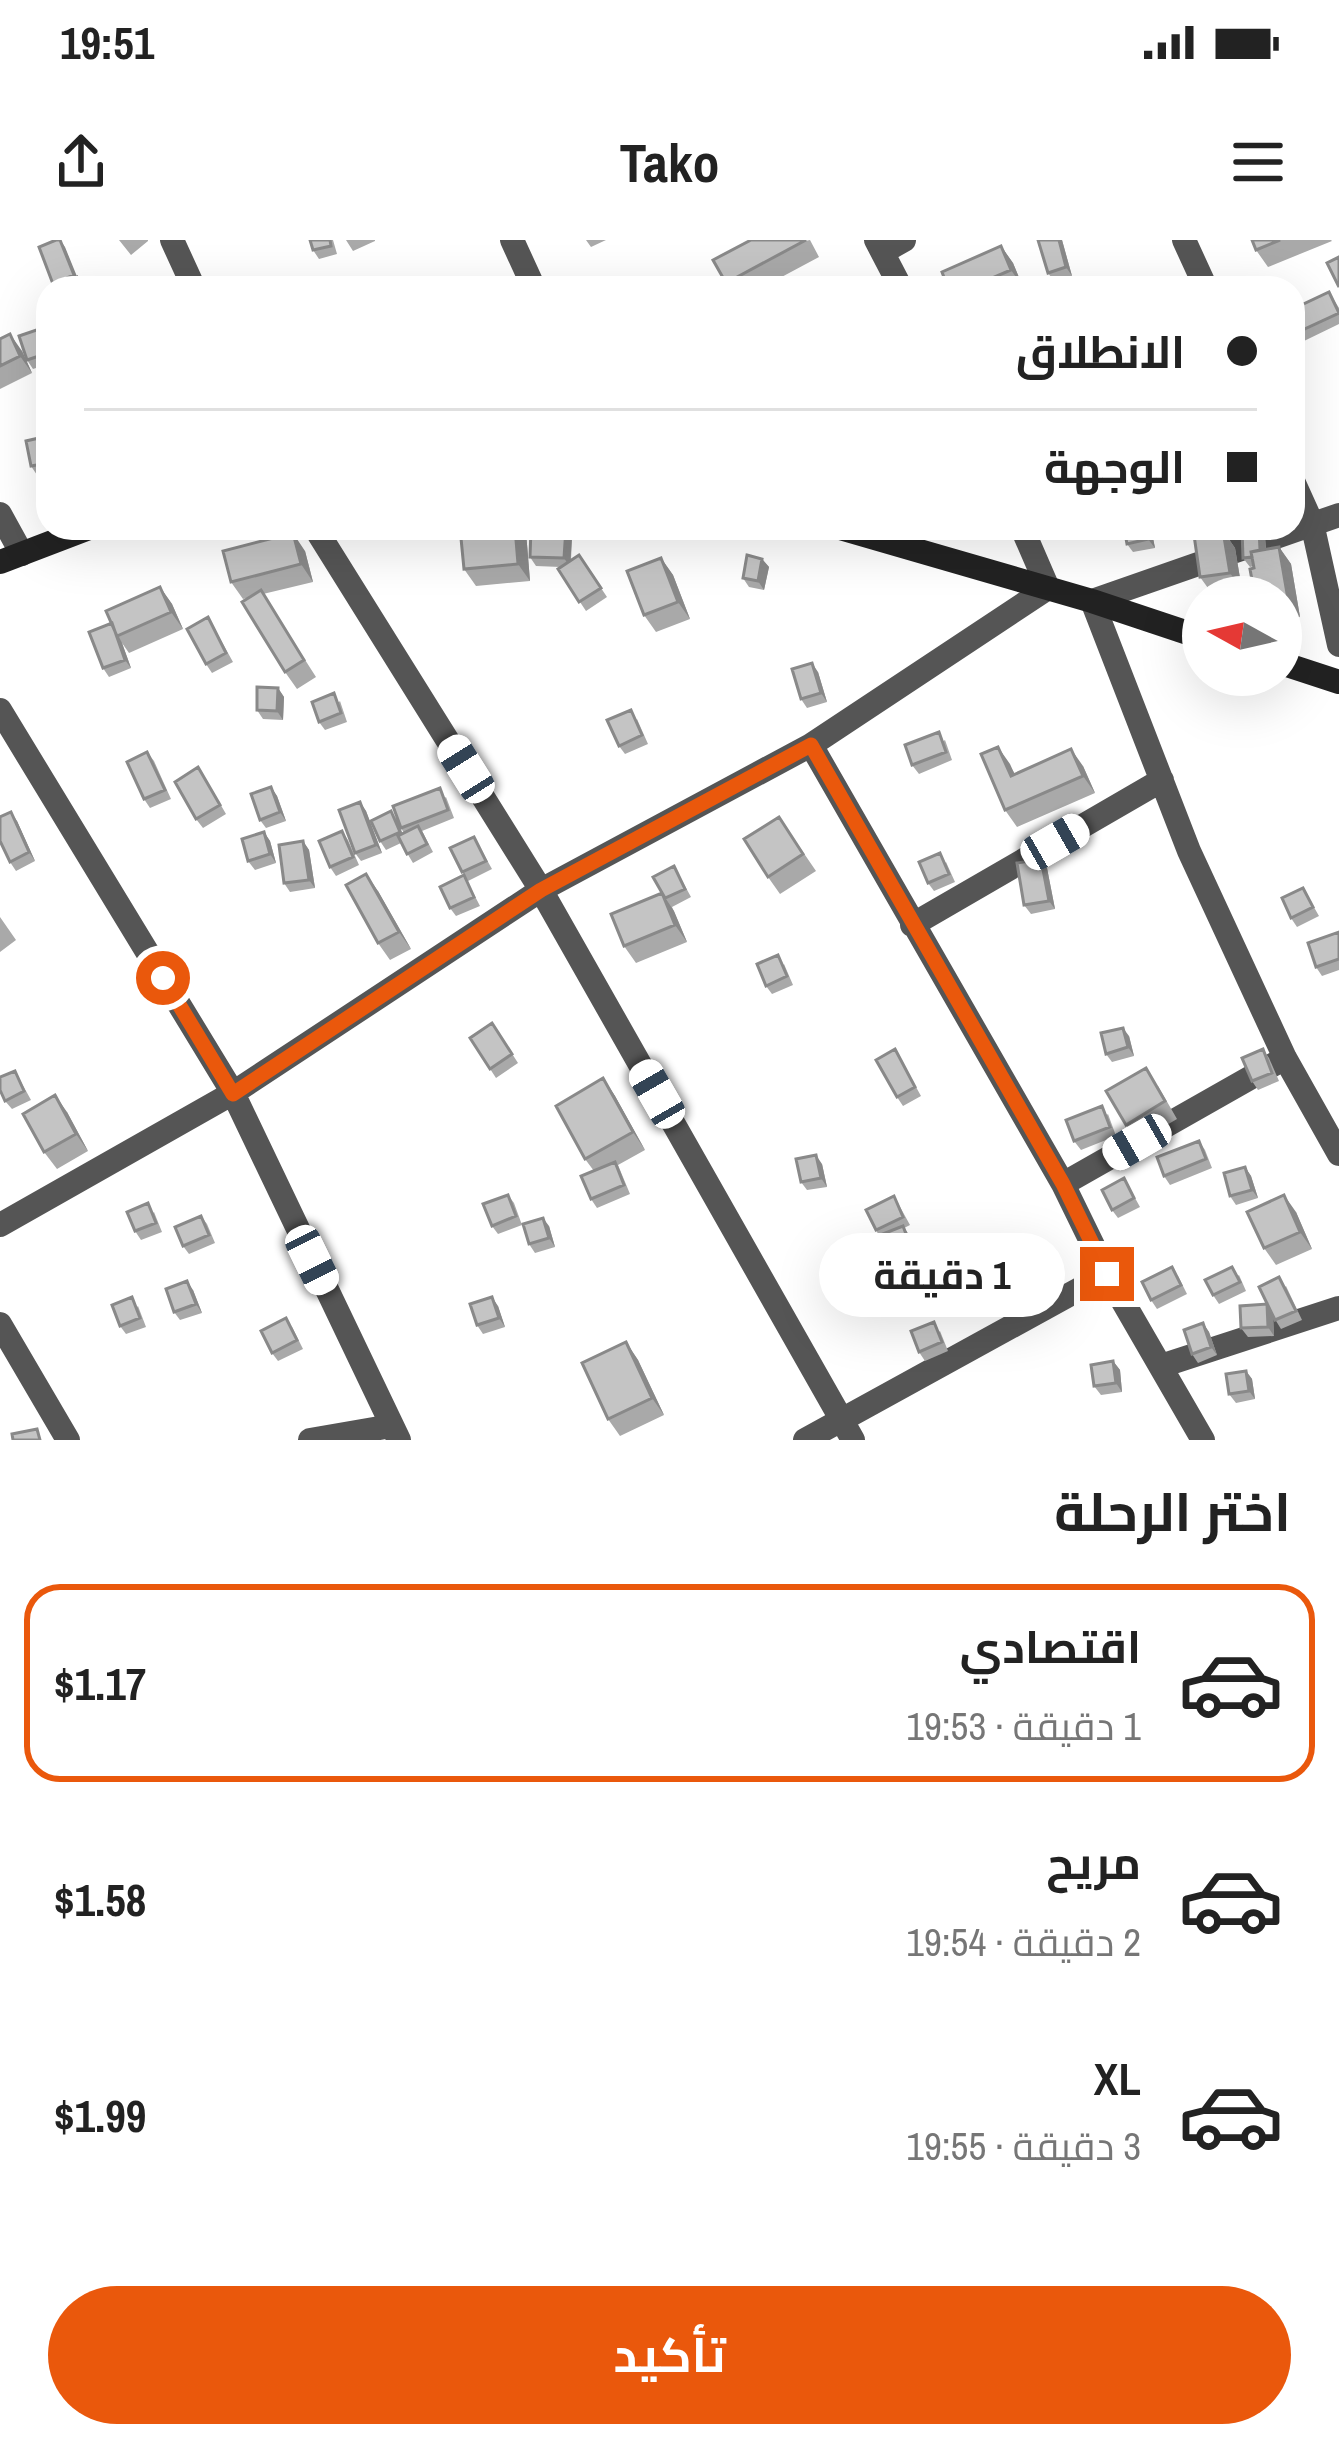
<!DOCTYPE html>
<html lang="ar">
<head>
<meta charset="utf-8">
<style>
	:root { --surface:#fff; --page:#f6f6f6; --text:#222; --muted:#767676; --line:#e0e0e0; --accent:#ea580c }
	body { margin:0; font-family:"Archivo Narrow",Cairo,sans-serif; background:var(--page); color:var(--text); direction:rtl; height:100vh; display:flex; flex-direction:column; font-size:45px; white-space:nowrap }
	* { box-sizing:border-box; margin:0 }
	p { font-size:39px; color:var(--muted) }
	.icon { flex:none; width:66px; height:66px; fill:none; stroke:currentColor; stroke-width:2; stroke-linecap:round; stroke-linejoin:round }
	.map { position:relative; height:1200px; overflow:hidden; direction:ltr }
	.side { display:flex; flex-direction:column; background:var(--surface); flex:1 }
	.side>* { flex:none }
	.hud { position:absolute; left:36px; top:36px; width:1269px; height:264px; border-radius:36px; box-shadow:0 12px 48px #0002; direction:rtl; display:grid; align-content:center; height:264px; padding:0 48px; background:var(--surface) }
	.needle { width:78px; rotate:278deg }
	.controls { position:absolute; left:1182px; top:336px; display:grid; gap:24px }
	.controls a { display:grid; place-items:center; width:120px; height:120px; border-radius:50%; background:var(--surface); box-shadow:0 12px 48px #0002; font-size:60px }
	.end { position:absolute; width:54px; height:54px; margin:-27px; border:15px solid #ea580c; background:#fff; box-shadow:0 0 0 6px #fff }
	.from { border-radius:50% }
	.bubble { position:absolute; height:84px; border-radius:42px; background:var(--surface); box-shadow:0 12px 48px #0002; font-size:39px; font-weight:700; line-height:84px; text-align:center; direction:rtl }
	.car { position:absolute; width:36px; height:72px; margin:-36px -18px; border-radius:15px; box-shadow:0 0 9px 3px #0007; background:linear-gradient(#fff 24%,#345 0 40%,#fff 0 76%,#345 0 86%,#fff 0) }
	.hud b { display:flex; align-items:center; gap:42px; height:114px; font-size:45px }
	.hud b+b { border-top:3px solid var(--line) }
	.hud i { width:30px; height:30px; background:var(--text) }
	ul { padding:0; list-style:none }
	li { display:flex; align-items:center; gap:36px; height:198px; margin:0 24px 18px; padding:0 24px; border:6px solid transparent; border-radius:36px }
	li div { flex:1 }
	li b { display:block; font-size:45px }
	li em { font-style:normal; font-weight:700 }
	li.current { border-color:var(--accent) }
	li>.icon { width:108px; height:108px; stroke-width:1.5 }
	h2 { padding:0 48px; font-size:54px; line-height:144px }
	.primary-button { display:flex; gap:24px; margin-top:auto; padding:24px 48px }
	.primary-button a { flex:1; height:138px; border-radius:72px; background:var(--accent); color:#fff; font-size:48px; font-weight:700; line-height:138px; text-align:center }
	.status { display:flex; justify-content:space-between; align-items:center; height:84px; padding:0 60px; background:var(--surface); direction:ltr }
	.status svg { height:33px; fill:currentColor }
	header { display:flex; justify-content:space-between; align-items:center; height:156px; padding:0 48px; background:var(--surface); font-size:54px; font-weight:700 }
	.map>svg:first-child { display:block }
</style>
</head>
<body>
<div class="status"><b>19:51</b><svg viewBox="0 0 49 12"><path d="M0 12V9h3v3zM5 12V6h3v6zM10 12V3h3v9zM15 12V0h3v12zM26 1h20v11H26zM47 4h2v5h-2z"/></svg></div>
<header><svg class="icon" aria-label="menu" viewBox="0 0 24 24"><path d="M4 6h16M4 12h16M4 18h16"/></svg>Tako<svg class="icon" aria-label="share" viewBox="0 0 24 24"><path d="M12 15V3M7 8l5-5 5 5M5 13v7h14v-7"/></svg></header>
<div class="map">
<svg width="1339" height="1200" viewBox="0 0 1339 1200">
	<rect width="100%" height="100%" fill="#fff"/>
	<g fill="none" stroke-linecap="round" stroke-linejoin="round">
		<path stroke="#555" stroke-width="24" d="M172,0L194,48
			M512,0L534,48
			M876,0L901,48
			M1184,0L1206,48
			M883,12L904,0
			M1293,241L1312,283L1339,405
			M0,274L22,314
			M1339,275L1092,361L1189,611L1285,818L1339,914
			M315,288L541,650L853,1200
			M0,470L233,853L399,1200
			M811,505L1063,944L1107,1034L1203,1200
			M912,685L1162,540
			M1063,944L1278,822
			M0,985L233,853L541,650L811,505L1048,348L1022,288
			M0,1084L68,1200
			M1161,1126L1339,1068
			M310,1200L391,1186
			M805,1200L1107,1034"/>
		<path stroke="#222" stroke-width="24" d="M840,288L1092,361L1203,398
			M0,322L89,288
			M1281,423L1339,442"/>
	</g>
	<path fill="#a9a9a9" d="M119,0H148V1L131,15Z
		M310,0H333L337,14L319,19L313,10Z
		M346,0H375V1L353,11Z
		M586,0H606L591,7Z
		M810,0L819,17L761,48H729L713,20Z
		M1062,0L1072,36L1054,41L1048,33Z
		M1252,0H1331L1332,1L1268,27L1256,10Z
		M1001,6L1013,23L1023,47L948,48Z
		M1329,52L1339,68V84L1304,101L1298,92Z
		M48,86V124L33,129L27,120Z
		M0,99L22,111L32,133L0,149Z
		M48,196V233L37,235L31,226Z
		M460,288H523L526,292L530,341L476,346L464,329Z
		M1151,288L1155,308L1133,312L1127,304Z
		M1161,288H1195V292L1165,294Z
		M1223,291L1235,308L1242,350L1213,355L1200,337Z
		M572,297L571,320L579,315L607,357L586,371L558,329L561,327L536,326L530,317Z
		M1265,297L1266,309L1279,307L1291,324L1300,377L1281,380V357L1254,326L1250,327L1243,318Z
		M305,311L313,342L263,354L316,437L297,449L285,432L247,358L243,359L231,342Z
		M661,318L673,335L690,379L656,392L644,375Z
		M762,319L769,327L764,350L749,347L743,338Z
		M160,347L172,364L183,389L129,413L122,403L131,428L109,437L103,428L111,384Z
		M208,377L233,422L212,433L206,424Z
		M818,432L827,462L807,468L801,459Z
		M278,448L284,457L283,480L263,479L257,470Z
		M340,461L347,482L325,490L319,482Z
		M637,479L648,504L625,514L619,506Z
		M945,500L952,520L919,534L912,525Z
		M998,507L1015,534L1083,526L1095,553L1017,587L1005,570Z
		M147,512L154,521L171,559L150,568L144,559Z
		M204,536L226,574L203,588L196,579Z
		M271,547L277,556L286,581L266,588L260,580Z
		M446,557L454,578L422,591L433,612L413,623L401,603L386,610L380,601L397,580L403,594L404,593L401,588Z
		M360,562L366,571L382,613L361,621L355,613Z
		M779,577L816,631L780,654L768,637Z
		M17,581L35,621L16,631L10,622Z
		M342,591L348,600L359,625L336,636L330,627Z
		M264,592L270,601L276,623L255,630L248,621Z
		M474,597L492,629L468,641L462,632Z
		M303,601L309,610L315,648L290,652L284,643Z
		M1041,619L1047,628L1055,669L1031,674L1024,665Z
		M946,622L955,642L934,651L928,643Z
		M674,626L691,657L672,667L687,702L636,723L624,706L661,654Z
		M464,635L480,666L456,676L450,668Z
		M1303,648L1319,676L1297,687L1291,678Z
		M378,651L411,709L390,720L378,703Z
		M0,677L16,700L0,712Z
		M1339,692V730L1322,736L1316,727Z
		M784,724L793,745L772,754L766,746Z
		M492,783L518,823L496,838L470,798Z
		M1129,796L1134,816L1112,822L1106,814Z
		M895,809L921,856L903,866L897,857Z
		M1263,809L1269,818L1279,841L1258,850L1252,841Z
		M15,831L31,860L12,869L5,861Z
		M603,838L615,856L645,910L618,925L630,954L597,968L591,959L594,931L585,919Z
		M1158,846L1177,879L1138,902L1126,885Z
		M67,872L88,911L57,929L44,912Z
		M1108,874L1116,896L1081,910L1074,901Z
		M1199,901L1205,910L1212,928L1170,945L1164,936Z
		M822,924L827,947L807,950L801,942Z
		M1245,927L1251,936L1258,958L1236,965L1230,956Z
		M1124,938L1140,967L1118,978L1112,970Z
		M508,955L514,963L522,985L498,994L492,986Z
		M894,956L910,985L904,988L909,995L918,1019L896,1027L876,990Z
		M154,972L162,992L141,1000L135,991Z
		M1296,972L1312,1009L1276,1025L1264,1008Z
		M201,976L207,984L215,1003L189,1014L183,1006Z
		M549,986L555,1007L535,1013L529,1004Z
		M852,1011L858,1020L866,1049L842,1055L836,1046Z
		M1239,1035L1246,1051L1219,1064L1213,1055Z
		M1178,1036L1187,1054L1157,1069L1151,1060Z
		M1286,1046L1302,1080L1281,1089L1273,1076L1274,1096L1248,1097L1241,1088Z
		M193,1050L202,1073L180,1080L174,1072Z
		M138,1066L146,1087L126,1094L120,1086Z
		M498,1066L505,1087L483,1094L477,1085Z
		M1203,1083L1209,1092L1217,1115L1198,1123L1192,1114Z
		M292,1087L303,1109L278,1121L272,1113Z
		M940,1091L948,1111L925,1121L919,1112Z
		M626,1102L638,1120L664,1175L620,1196L608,1179Z
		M1113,1121L1120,1130L1122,1152L1101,1155L1094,1146Z
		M1246,1131L1252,1139L1255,1159L1236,1163L1229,1154Z"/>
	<path fill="#898989" d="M60,0L65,7L78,39L84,48H82L74,35Z
		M1059,0H1062L1072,36L1066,27Z
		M1001,6L1013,23L1023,47L1011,30Z
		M10,94L22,111L32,133L20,116Z
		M515,288H523L526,292L530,341L518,324Z
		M566,288L572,297L570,327L564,318Z
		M1146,288H1151L1155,308L1148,299Z
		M1259,289L1265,297L1267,326L1261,317Z
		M1223,291L1235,308L1242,350L1230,333Z
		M293,293L305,311L313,342L301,324Z
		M1279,307L1291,324L1300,377L1288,359Z
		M661,318L673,335L690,379L678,362Z
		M762,319L769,327L764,350L758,341Z
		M160,347L172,364L183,389L171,372Z
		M112,383L122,403L131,428L125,420Z
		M812,423L818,432L827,462L821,453Z
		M278,448L284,457L283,480L277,471Z
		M998,507L1010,524L1023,553L1011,536Z
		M1071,509L1083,526L1095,553L1083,536Z
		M271,547L277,556L286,581L280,572Z
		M360,562L366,571L382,613L376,605Z
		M11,572L17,581L35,621L29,612Z
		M264,592L270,601L276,623L270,614Z
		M303,601L309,610L315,648L309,640Z
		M1041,619L1047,628L1055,669L1049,661Z
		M366,634L378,651L411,709L399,692Z
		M662,653L674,671L687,702L675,685Z
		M1123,788L1129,796L1134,816L1128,807Z
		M603,838L615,856L645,910L633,892Z
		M55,855L67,872L88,911L76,894Z
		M816,915L822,924L827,947L821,938Z
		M1245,927L1251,936L1258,958L1252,950Z
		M1284,955L1296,972L1312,1009L1300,992Z
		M543,978L549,986L555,1007L549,998Z
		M903,986L909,995L918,1019L912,1010Z
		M852,1011L858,1020L866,1049L860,1041Z
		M187,1041L193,1050L202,1073L196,1064Z
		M492,1057L498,1066L505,1087L499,1078Z
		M1267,1064L1273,1073L1274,1096L1268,1087Z
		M1203,1083L1209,1092L1217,1115L1211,1107Z
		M626,1102L638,1120L664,1175L652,1158Z
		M1113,1121L1120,1130L1122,1152L1116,1143Z
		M1246,1131L1252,1139L1255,1159L1249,1151Z"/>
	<path fill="#c4c4c4" stroke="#898989" stroke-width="3" d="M56,0H60L74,35L53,44L39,7Z
		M310,0H330L331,6L313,10Z
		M751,0H806L726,43L713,20Z
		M1038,0H1059L1066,27L1048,33Z
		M1252,0H1280L1256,10Z
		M1001,6L1011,30L969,48H948L942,32Z
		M1339,17V47L1327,23Z
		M77,37L82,48H54Z
		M1329,52L1339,73L1298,92L1293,82V69Z
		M48,86V113L27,120L19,96Z
		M10,94L20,116L0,126V99Z
		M48,196V223L31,226L26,201Z
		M460,288H515L518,324L464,329Z
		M531,288H566L564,318L530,317Z
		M1124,288H1146L1148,299L1127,304Z
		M1259,289L1260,310L1251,312L1252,317L1243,318L1242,290Z
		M1223,291L1230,333L1200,337L1194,295Z
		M293,293L301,324L231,342L223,311Z
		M1279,307L1288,359L1281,361V357H1255L1250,329L1254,328L1251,312Z
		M579,315L601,348L579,362L558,329Z
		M747,315L762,319L758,341L743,338Z
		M661,318L678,362L644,375L627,331Z
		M160,347L171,372L117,396L106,371Z
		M261,350L304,420L285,432L242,362Z
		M208,377L226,413L206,424L187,389Z
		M112,383L125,420L103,428L89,392Z
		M812,423L821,453L801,459L792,429Z
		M257,447L278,448L277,471L257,470Z
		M334,453L341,473L319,482L312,462Z
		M631,470L642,495L619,506L607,480Z
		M939,492L946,512L912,525L905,505Z
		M998,507L1011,536L1071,509L1083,536L1005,570L981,514Z
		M147,512L165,550L144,559L127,522Z
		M198,527L220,565L196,579L175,542Z
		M271,547L280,572L260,580L251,554Z
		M440,548L448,570L401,588L393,566Z
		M360,562L376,605L355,613L339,570Z
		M391,571L400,592L380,601L371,581Z
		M11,572L29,612L10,622L0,601V577Z
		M779,577L803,614L768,637L744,599Z
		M418,586L427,604L407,614L398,596Z
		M342,591L353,617L330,627L319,601Z
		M264,592L270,614L248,621L242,599Z
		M474,597L486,621L462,632L450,608Z
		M303,601L309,640L284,643L279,605Z
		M940,613L949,634L928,643L919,622Z
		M1041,619L1049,661L1024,665L1017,623Z
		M674,626L685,649L665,658L653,637Z
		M366,634L399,692L378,703L346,645Z
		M464,635L474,657L450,668L440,647Z
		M1303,648L1313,667L1291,678L1282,658Z
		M662,653L675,685L624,706L611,674Z
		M1339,692V719L1316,727L1308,703Z
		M778,715L787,736L766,746L757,724Z
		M492,783L512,814L490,829L470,798Z
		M1123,788L1128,807L1106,814L1101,793Z
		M895,809L915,847L897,857L876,820Z
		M1263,809L1272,833L1252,841L1242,818Z
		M1146,828L1165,861L1126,885L1106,851Z
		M15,831L24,851L5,861L0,850V837Z
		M603,838L633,892L585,919L556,866Z
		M55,855L76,894L44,912L23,874Z
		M1102,866L1110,887L1074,901L1066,880Z
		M1199,901L1206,919L1164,936L1157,917Z
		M816,915L821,938L801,942L796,919Z
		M615,922L624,945L591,959L581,936Z
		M1245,927L1252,950L1230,956L1224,933Z
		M1124,938L1134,958L1112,970L1102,950Z
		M508,955L516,976L492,986L483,964Z
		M1284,955L1300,992L1264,1008L1247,972Z
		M894,956L903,977L876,990L866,970Z
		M148,963L156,983L135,991L127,972Z
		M201,976L209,995L183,1006L175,987Z
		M543,978L549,998L529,1004L523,984Z
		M903,986L912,1010L890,1019L880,995Z
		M852,1011L860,1041L836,1046L829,1017Z
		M1172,1027L1181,1045L1151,1060L1142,1042Z
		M1232,1027L1240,1042L1213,1055L1205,1040Z
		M1279,1037L1296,1071L1275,1080L1259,1047Z
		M187,1041L196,1064L174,1072L166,1049Z
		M132,1057L140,1078L120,1086L112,1065Z
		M492,1057L499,1078L477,1085L470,1064Z
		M1267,1064L1268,1087L1241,1088L1240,1066Z
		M286,1078L297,1100L272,1113L261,1091Z
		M934,1082L942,1102L919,1112L911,1091Z
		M1203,1083L1211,1107L1192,1114L1184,1090Z
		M626,1102L652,1158L608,1179L582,1123Z
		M1113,1121L1116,1143L1094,1146L1091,1125Z
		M1246,1131L1249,1151L1229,1154L1226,1134Z
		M37,1189L40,1200H13L12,1194Z"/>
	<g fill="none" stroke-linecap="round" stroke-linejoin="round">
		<path stroke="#ea580c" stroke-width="15" d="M163,738L233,854L541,650L811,505L1063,944L1107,1034"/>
	</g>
</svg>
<div class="controls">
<a><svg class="needle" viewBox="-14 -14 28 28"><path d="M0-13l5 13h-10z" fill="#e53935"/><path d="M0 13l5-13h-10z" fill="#767676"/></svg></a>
</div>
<i class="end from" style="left:163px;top:738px"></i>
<i class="end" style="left:1107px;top:1034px"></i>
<div class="bubble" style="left:819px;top:993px;width:246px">1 دقيقة</div>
<i class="car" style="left:466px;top:529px;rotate:328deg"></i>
<i class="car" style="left:1055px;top:602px;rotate:60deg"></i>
<i class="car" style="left:657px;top:854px;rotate:330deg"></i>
<i class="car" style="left:1137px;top:902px;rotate:240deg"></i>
<i class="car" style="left:312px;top:1020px;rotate:154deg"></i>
<div class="hud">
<b><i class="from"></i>الانطلاق</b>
<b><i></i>الوجهة</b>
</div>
</div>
<section class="side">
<h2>اختر الرحلة</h2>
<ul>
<li class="current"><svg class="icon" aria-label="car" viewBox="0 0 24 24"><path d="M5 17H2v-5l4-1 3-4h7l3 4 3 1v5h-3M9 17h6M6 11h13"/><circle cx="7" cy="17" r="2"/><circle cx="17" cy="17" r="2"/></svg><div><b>اقتصادي</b><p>1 دقيقة · 19:53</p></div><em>$1.17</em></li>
<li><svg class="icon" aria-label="car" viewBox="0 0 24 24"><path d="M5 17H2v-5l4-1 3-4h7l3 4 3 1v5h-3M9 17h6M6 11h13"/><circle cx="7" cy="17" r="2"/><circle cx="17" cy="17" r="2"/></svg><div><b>مريح</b><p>2 دقيقة · 19:54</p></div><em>$1.58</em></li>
<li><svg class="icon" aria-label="car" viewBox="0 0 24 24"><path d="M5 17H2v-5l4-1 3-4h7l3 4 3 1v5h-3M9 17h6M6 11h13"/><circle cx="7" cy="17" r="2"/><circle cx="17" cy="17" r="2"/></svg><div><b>XL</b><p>3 دقيقة · 19:55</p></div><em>$1.99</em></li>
</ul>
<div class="primary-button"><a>تأكيد</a></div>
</section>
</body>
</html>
